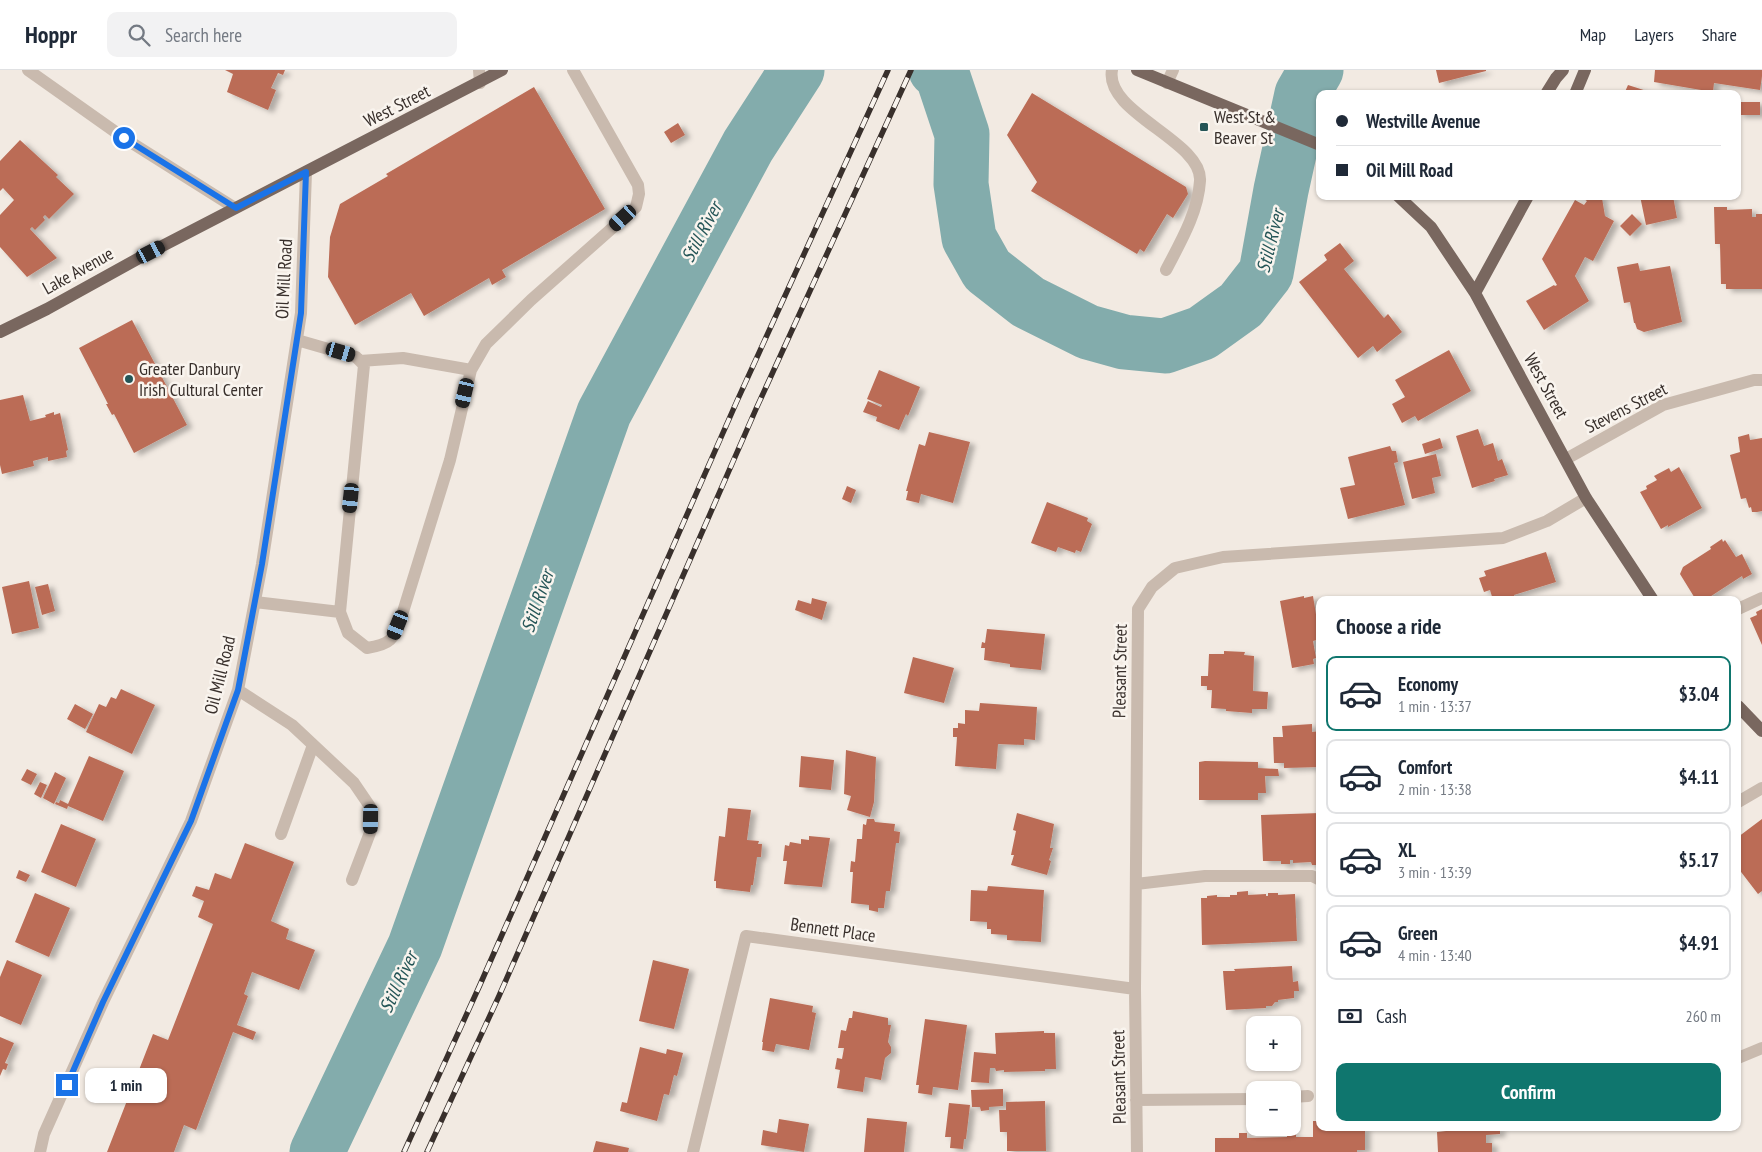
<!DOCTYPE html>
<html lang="en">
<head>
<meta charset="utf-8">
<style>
	:root { --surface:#fff; --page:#f2f2f3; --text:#1f2937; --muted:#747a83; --line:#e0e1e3; --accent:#0f766e }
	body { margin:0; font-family:"PT Sans Narrow",sans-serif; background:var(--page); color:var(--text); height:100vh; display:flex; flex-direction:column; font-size:19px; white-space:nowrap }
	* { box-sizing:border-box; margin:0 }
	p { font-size:16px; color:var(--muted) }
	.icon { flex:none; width:28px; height:28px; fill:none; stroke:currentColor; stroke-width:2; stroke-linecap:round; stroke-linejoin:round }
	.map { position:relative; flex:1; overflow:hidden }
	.drawer { position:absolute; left:1316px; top:526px; width:425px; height:535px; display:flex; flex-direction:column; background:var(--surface); border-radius:10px; box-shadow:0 1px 4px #0004 }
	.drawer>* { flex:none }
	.banner { position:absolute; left:1316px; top:20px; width:425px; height:110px; border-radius:10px; box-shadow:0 1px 4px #0004; display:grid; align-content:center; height:110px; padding:0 20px; background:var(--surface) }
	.fabs { position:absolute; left:1246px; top:946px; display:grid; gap:10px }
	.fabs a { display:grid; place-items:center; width:55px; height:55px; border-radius:10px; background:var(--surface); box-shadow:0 1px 4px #0004; font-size:25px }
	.end { position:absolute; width:22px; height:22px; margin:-11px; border:6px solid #1a73e8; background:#fff; box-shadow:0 0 0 2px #fff }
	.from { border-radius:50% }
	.bubble { position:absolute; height:35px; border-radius:10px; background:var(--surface); box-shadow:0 1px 4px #0004; font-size:16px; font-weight:700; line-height:35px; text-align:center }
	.car { position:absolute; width:15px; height:30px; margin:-15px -8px; border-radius:6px; box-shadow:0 0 4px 1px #0007; background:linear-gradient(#222 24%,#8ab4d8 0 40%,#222 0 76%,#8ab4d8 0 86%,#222 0) }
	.banner b { display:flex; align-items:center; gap:18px; height:48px; font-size:19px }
	.banner b+b { border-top:1px solid var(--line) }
	.banner i { width:12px; height:12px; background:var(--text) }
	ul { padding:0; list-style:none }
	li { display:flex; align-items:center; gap:15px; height:75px; margin:0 10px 8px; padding:0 10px; border:2px solid var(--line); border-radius:10px }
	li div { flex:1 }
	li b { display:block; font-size:19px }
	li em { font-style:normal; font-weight:700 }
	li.active { border-color:var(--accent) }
	li>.icon { width:45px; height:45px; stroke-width:1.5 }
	h2 { padding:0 20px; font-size:22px; line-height:60px }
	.pay { display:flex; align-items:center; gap:12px; height:55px; padding:0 20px; font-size:19px }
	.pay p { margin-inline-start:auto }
	.button { display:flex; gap:10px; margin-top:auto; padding:10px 20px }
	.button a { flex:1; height:58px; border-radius:10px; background:var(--accent); color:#fff; font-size:20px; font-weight:700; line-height:58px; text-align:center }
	header { display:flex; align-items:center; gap:30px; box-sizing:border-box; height:70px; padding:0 25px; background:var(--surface); border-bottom:1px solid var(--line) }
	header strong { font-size:24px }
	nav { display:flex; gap:28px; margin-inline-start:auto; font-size:18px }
	.search { width:350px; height:45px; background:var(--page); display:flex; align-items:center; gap:12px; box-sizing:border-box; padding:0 18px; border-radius:10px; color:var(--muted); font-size:19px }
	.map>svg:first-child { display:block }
</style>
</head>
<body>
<header>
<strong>Hoppr</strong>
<div class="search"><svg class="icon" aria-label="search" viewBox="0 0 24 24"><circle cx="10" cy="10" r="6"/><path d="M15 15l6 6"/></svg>Search here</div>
<nav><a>Map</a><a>Layers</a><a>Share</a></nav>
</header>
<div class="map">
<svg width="1762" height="1082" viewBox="0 0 1762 1082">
	<defs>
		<filter id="shadow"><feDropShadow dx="5.5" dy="3" stdDeviation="2.5" flood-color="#0004"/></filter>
	</defs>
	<rect width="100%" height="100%" fill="#f2eae2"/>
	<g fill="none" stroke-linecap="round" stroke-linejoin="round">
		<path stroke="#83acac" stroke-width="55" d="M936,0L942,4L962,64L961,114L969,168L987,200L1028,232L1088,262L1124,272L1165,276L1202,263L1241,235L1266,203L1281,120L1302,24L1316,0
			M317,1082L415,876L604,343L748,76L797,0"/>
	</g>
	<path fill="#bb6c56" filter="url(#shadow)" d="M225,0H285L283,5L278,3L271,18L276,20L268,40L227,22L233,4Z
		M1436,0H1486V1L1439,13Z
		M1655,0H1762V6L1760,20L1714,13L1713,22L1654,12Z
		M1628,15L1653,23V24H1624Z
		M534,17L605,139L502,200L506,207L492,215L489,208L424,246L411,223L355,255L328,207L330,167L340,134L388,106L386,104Z
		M1032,23L1186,117L1188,124L1173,148L1167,144L1144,182L1140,179L1137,184L1031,121L1037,112L1007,65Z
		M1738,32H1760V45H1738Z
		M678,53L685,65L671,73L664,62Z
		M20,70L58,105L56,107L74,124L49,149L45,145L43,147L45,150L35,160L32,157L30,159L57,188L27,207L0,177V145L14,130L3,118L0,121V91Z
		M1583,126H1598L1602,128L1605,146L1614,151L1593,191L1585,187L1575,206L1589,231L1544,260L1526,231L1554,215L1555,216L1557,215L1542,189L1575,130L1584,135L1587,131L1582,128Z
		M1640,126H1673L1677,148L1646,155Z
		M1714,137H1727V140L1752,139V147H1756V144H1762V219H1726V214H1721L1720,174H1715Z
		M1632,144L1642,154L1630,166L1620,156Z
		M1340,173L1354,191L1344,199L1384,248L1388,244L1402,262L1377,282L1373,276L1358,288L1299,212L1327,190L1324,185Z
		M1638,193L1640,201L1670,196L1682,252L1644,262L1637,259L1635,253H1634L1630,232L1624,233L1617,197Z
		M132,250L187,355L134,383L114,344L112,345L106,334H108L79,278Z
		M1449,280L1471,321L1418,351L1415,346L1402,353L1392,334L1405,327L1395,310Z
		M879,300L920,317L908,346L906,344L899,360L876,351L877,347L863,342L868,331L881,337L882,335L867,329Z
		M23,325L30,351L46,347L45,345L54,342V345L60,343L68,380L66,381L67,387L48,391V387L33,391L34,396L2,404L0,395V330Z
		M1478,359L1484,376L1493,373L1498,391L1502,389L1508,405L1494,409L1495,411L1472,418L1456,366Z
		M929,362L970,372L953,433L921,424L919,433L906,430L908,421H906L919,374L925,376Z
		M1749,364L1750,370L1762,368V441L1757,442H1752L1751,437L1749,438L1746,428L1741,429L1730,385L1740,382L1738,367Z
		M1440,368L1443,378L1425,384L1422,374Z
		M1390,376L1392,381H1396L1398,392L1394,393L1405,435L1348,449L1340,418L1355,415L1348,387Z
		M1436,384L1441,406L1432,408L1435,423L1412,429L1403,392Z
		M1679,397L1702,438L1668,457V455L1661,459L1640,422L1647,419L1646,416L1657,410L1654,406L1669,398L1671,402Z
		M847,416L856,420L851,433L842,429Z
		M1047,432L1088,448L1087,451L1092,454L1081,482L1076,480L1075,483L1058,477L1056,482L1031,473Z
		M1722,469L1723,472L1725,470L1736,487L1742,484L1752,504L1743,509L1742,506L1705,530H1696L1680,504L1683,497L1711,479L1710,477Z
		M1546,482L1556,512L1514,525L1515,528L1508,530L1505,527L1493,530L1490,520L1484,522L1479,508L1486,506L1484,501Z
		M29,511L39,558L12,564L2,517Z
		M48,514L55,541L42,545L35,517Z
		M1304,526V528L1313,526L1320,569L1313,571L1316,588L1313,589L1314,594L1292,598L1280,531Z
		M812,528L827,532L822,550L795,540L798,530L811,534Z
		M1762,539V575L1750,548L1757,545L1756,542Z
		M987,559L1045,564L1041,600L1010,597V594L984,590L985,578H981L982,572L985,573Z
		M1224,581L1245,582L1244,585L1254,586L1253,621L1268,622L1267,639H1252V643L1226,641V639L1211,638L1212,620H1207V616H1201V606H1208L1209,584H1224Z
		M913,587L954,598L944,633L904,623Z
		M121,619L155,635L132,684L86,662L99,634L106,637L111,627L116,629Z
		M980,633L1037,637L1035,670L1024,669V675L998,674L996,699L955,696L957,667H953V658H958V653L965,654V640L979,641Z
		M75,634L93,644L85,659L67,649Z
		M1312,654V662L1320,661V697L1284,698V693H1274L1273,667H1283L1282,656Z
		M846,680L876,687L874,732L870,747L847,740L851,726L844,724Z
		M89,686L124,701L103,751L68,736L67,739L55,734L56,732L59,733L60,730L68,734Z
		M801,686L834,690L831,720L799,717Z
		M1205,691L1258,692V698L1278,699L1279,706H1265L1266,723H1258V730H1199V692Z
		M27,699L37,704L31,715L21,710Z
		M55,702L66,708L54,734L43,728Z
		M40,712L47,715L41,728L34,724Z
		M728,738L751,740L747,770L759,771L758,774H762L761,787H757L753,815H751L750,822L716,818V811H714L719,766L725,767Z
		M1017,743L1054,754L1050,778H1053L1049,790L1051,791L1047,805L1011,795L1014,785H1011L1016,761L1013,760Z
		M1320,743V795H1312L1311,792L1293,793V790H1290V794H1281V791H1263L1261,745Z
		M867,749H874L875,752L895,754L894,761L900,762L899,773H896L890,821H886L884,838H878V842L869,840V835L851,833L853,802H850L851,791L855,792L857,769H862L863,754L866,755Z
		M1762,749V821L1758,824L1738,798V767Z
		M61,754L96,769L76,817L41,802Z
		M809,766L830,768L822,817L784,814L787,791H783L785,775L789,776L790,772L801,774V769L809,770Z
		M245,773L294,792L271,851L289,859L286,869L315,880L299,920L252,902L244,924L248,926L237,955L256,962L253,970L233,962L196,1060L184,1055L174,1082H107L153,964L168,970L213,854L198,847L204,831L192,826L196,816L209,820L215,803L231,809Z
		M19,800L30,805L26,812L16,808Z
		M988,816L1044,820L1041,872L1007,870V865L991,864V859H987V852L970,851L971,820L987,821Z
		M1248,821V825L1266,824V826H1268V823H1278V825L1295,824L1297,871L1202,875L1201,828H1207V826L1217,825V827H1230V825H1237V822Z
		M35,823L70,838L49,887L15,872Z
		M7,890L42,905L21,955L0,946V907Z
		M653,890L689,899L674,959L639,951Z
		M1292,896L1293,912L1298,911L1299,921H1294V928L1278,930V932H1275L1272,936H1266V938L1226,940L1223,901H1235L1234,899Z
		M770,928L813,936L812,942L816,943L809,980L776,974L774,982L762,980L763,972H762Z
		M853,941L888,948V955H891L888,972L891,977V983L885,988L881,1010L865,1007L863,1022L837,1018L840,1000L835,999L837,988L842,989L844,978H838L841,960L846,961L849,948H852Z
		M925,949L967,955L958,1020L933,1017L932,1025L918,1023L919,1015H916Z
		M1044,961V963H1055L1056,999H1045V1001L1004,1002V1000L996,1001L995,998H990L989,1013L971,1012L974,982L996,984L995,963Z
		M0,967L14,973L5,993L8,994L6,1000L3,999L0,1006Z
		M640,977L666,984L667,979L683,983L677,1006L674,1005L669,1025L664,1024L657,1051L620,1041L622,1032L627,1033Z
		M1003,1019V1036L989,1037V1040L981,1041L980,1037H972L971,1020Z
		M1045,1031L1046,1081H1007V1062H1000L999,1040H1006V1032Z
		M949,1033L970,1035L966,1069H964L963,1079L950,1078L951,1067H945Z
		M867,1048L907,1052L904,1082H864Z
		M779,1049L809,1054L804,1082L761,1075L763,1060L777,1063Z
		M1313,1051H1320V1058H1365V1080H1357V1082H1215V1068H1239V1063H1247V1068L1287,1067V1064L1296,1063V1067H1313Z
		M1455,1058H1500V1064L1486,1065V1073H1492V1082H1438L1437,1062L1455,1060Z
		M596,1071L629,1078L628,1082H593Z"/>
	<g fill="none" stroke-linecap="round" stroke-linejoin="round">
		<path stroke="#c9baae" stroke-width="12" d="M28,0L124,68L235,138
			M479,0L480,13
			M1112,0C1104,43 1203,71 1200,111C1198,143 1180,173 1166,200
			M1167,13L1173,0
			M360,291L403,288L471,300
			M1566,389L1663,335L1754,310H1762
			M255,532L340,542L364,295L356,287L297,270
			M1738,539L1762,528
			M340,542L348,563L367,578C393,574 393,569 402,545L450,390L471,300L486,274L531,230L636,137L639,124L638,115L573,0
			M238,620L292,655L354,713L371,738V760L352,810
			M1738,732L1762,718
			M281,764L313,675
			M1136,814L1205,806H1312L1320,810
			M1738,988L1762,978
			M1292,1027L1308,1026
			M1136,1030L1255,1029
			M40,1082L44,1064L103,932L191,751L238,620L262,494L301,243L306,102
			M693,1082L746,866L1135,919
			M1137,1082L1135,919L1138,539L1152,517L1175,498L1223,487L1503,468L1547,451L1586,428"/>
		<path stroke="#79675f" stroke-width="12" d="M1137,0L1320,75
			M1546,24L1556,8L1563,0
			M1575,24L1585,0
			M1398,126L1431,157L1475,223L1586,428L1653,530
			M1475,223L1528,126
			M0,262L47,239L141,187L502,0
			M1738,636L1762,661"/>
		<defs>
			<path id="rail" d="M404,1082L479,917L737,331L888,0
				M427,1082L499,926L756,339L911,0"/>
		</defs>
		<use href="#rail" stroke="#39302c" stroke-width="5.5"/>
		<use href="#rail" stroke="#f9f4ee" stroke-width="4" stroke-dasharray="11" stroke-linecap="butt"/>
	</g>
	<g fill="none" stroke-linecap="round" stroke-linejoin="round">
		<path stroke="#1a73e8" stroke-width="6" d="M67,1015L103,932L191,751L238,620L262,494L301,243L306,102L236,138L124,68"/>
	</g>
	<g fill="#255557" stroke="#f9f4ee" stroke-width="2">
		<rect x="1199" y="52" width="10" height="10" rx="2.5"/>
		<circle cx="129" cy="309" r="5"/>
	</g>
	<g text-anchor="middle" stroke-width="5" stroke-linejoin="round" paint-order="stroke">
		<g font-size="18" fill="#39302c" stroke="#f9f4ee">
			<text transform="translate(397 36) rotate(-27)" y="6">West Street</text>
			<text transform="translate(78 201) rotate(-29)" y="6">Lake Avenue</text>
			<text transform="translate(284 209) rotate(-87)" y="6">Oil Mill Road</text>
			<text transform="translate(1546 316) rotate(61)" y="6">West Street</text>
			<text transform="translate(1626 338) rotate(-27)" y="6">Stevens Street</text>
			<text transform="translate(1120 601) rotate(-89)" y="6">Pleasant Street</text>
			<text transform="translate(220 605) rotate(-76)" y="6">Oil Mill Road</text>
			<text transform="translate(833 860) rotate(8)" y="6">Bennett Place</text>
			<text transform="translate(1119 1007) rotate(-91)" y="6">Pleasant Street</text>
		</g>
		<g font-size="18" fill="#39302c" stroke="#f9f4ee" text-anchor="start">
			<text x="1214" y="53">West St &amp;<tspan x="1214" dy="21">Beaver St</tspan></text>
			<text x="139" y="305">Greater Danbury<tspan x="139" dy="21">Irish Cultural Center</tspan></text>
		</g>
		<g font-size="19" font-style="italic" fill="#255557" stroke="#f9f4ee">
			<text transform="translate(701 162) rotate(-62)" y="7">Still River</text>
			<text transform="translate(1270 171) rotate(-76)" y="7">Still River</text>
			<text transform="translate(537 531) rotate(-71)" y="7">Still River</text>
			<text transform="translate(398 912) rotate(-65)" y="7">Still River</text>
		</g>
	</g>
</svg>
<div class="fabs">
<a>+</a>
<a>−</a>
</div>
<i class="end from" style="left:124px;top:68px"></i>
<i class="end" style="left:67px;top:1015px"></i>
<div class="bubble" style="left:85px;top:998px;width:82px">1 min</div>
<i class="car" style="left:623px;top:148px;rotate:228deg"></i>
<i class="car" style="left:151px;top:182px;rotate:63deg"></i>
<i class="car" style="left:341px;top:282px;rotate:106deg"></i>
<i class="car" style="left:465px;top:323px;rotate:193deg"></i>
<i class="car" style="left:351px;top:428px;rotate:186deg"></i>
<i class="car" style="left:398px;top:555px;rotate:202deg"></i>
<i class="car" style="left:371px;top:749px;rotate:181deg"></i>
<div class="banner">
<b><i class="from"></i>Westville Avenue</b>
<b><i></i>Oil Mill Road</b>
</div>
<section class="drawer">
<h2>Choose a ride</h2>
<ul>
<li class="active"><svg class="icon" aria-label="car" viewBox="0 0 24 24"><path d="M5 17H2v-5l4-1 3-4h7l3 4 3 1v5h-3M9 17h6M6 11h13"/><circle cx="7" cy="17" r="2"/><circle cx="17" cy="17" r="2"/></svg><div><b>Economy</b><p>1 min · 13:37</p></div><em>$3.04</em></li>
<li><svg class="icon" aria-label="car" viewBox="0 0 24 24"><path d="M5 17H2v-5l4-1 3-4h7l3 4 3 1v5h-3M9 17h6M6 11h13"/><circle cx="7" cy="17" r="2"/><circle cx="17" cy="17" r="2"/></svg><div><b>Comfort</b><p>2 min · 13:38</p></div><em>$4.11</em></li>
<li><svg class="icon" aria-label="car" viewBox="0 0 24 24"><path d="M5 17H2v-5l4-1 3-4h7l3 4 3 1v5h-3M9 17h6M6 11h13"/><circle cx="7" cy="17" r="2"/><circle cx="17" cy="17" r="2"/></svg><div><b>XL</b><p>3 min · 13:39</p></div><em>$5.17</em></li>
<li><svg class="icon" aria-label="car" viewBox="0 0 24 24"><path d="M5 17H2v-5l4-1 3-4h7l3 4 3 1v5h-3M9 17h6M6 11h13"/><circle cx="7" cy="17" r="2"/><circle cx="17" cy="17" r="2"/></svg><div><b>Green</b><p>4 min · 13:40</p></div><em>$4.91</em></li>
</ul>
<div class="pay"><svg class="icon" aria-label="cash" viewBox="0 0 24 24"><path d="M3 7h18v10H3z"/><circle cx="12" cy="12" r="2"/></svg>Cash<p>260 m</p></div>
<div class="button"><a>Confirm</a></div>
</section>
</div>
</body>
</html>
